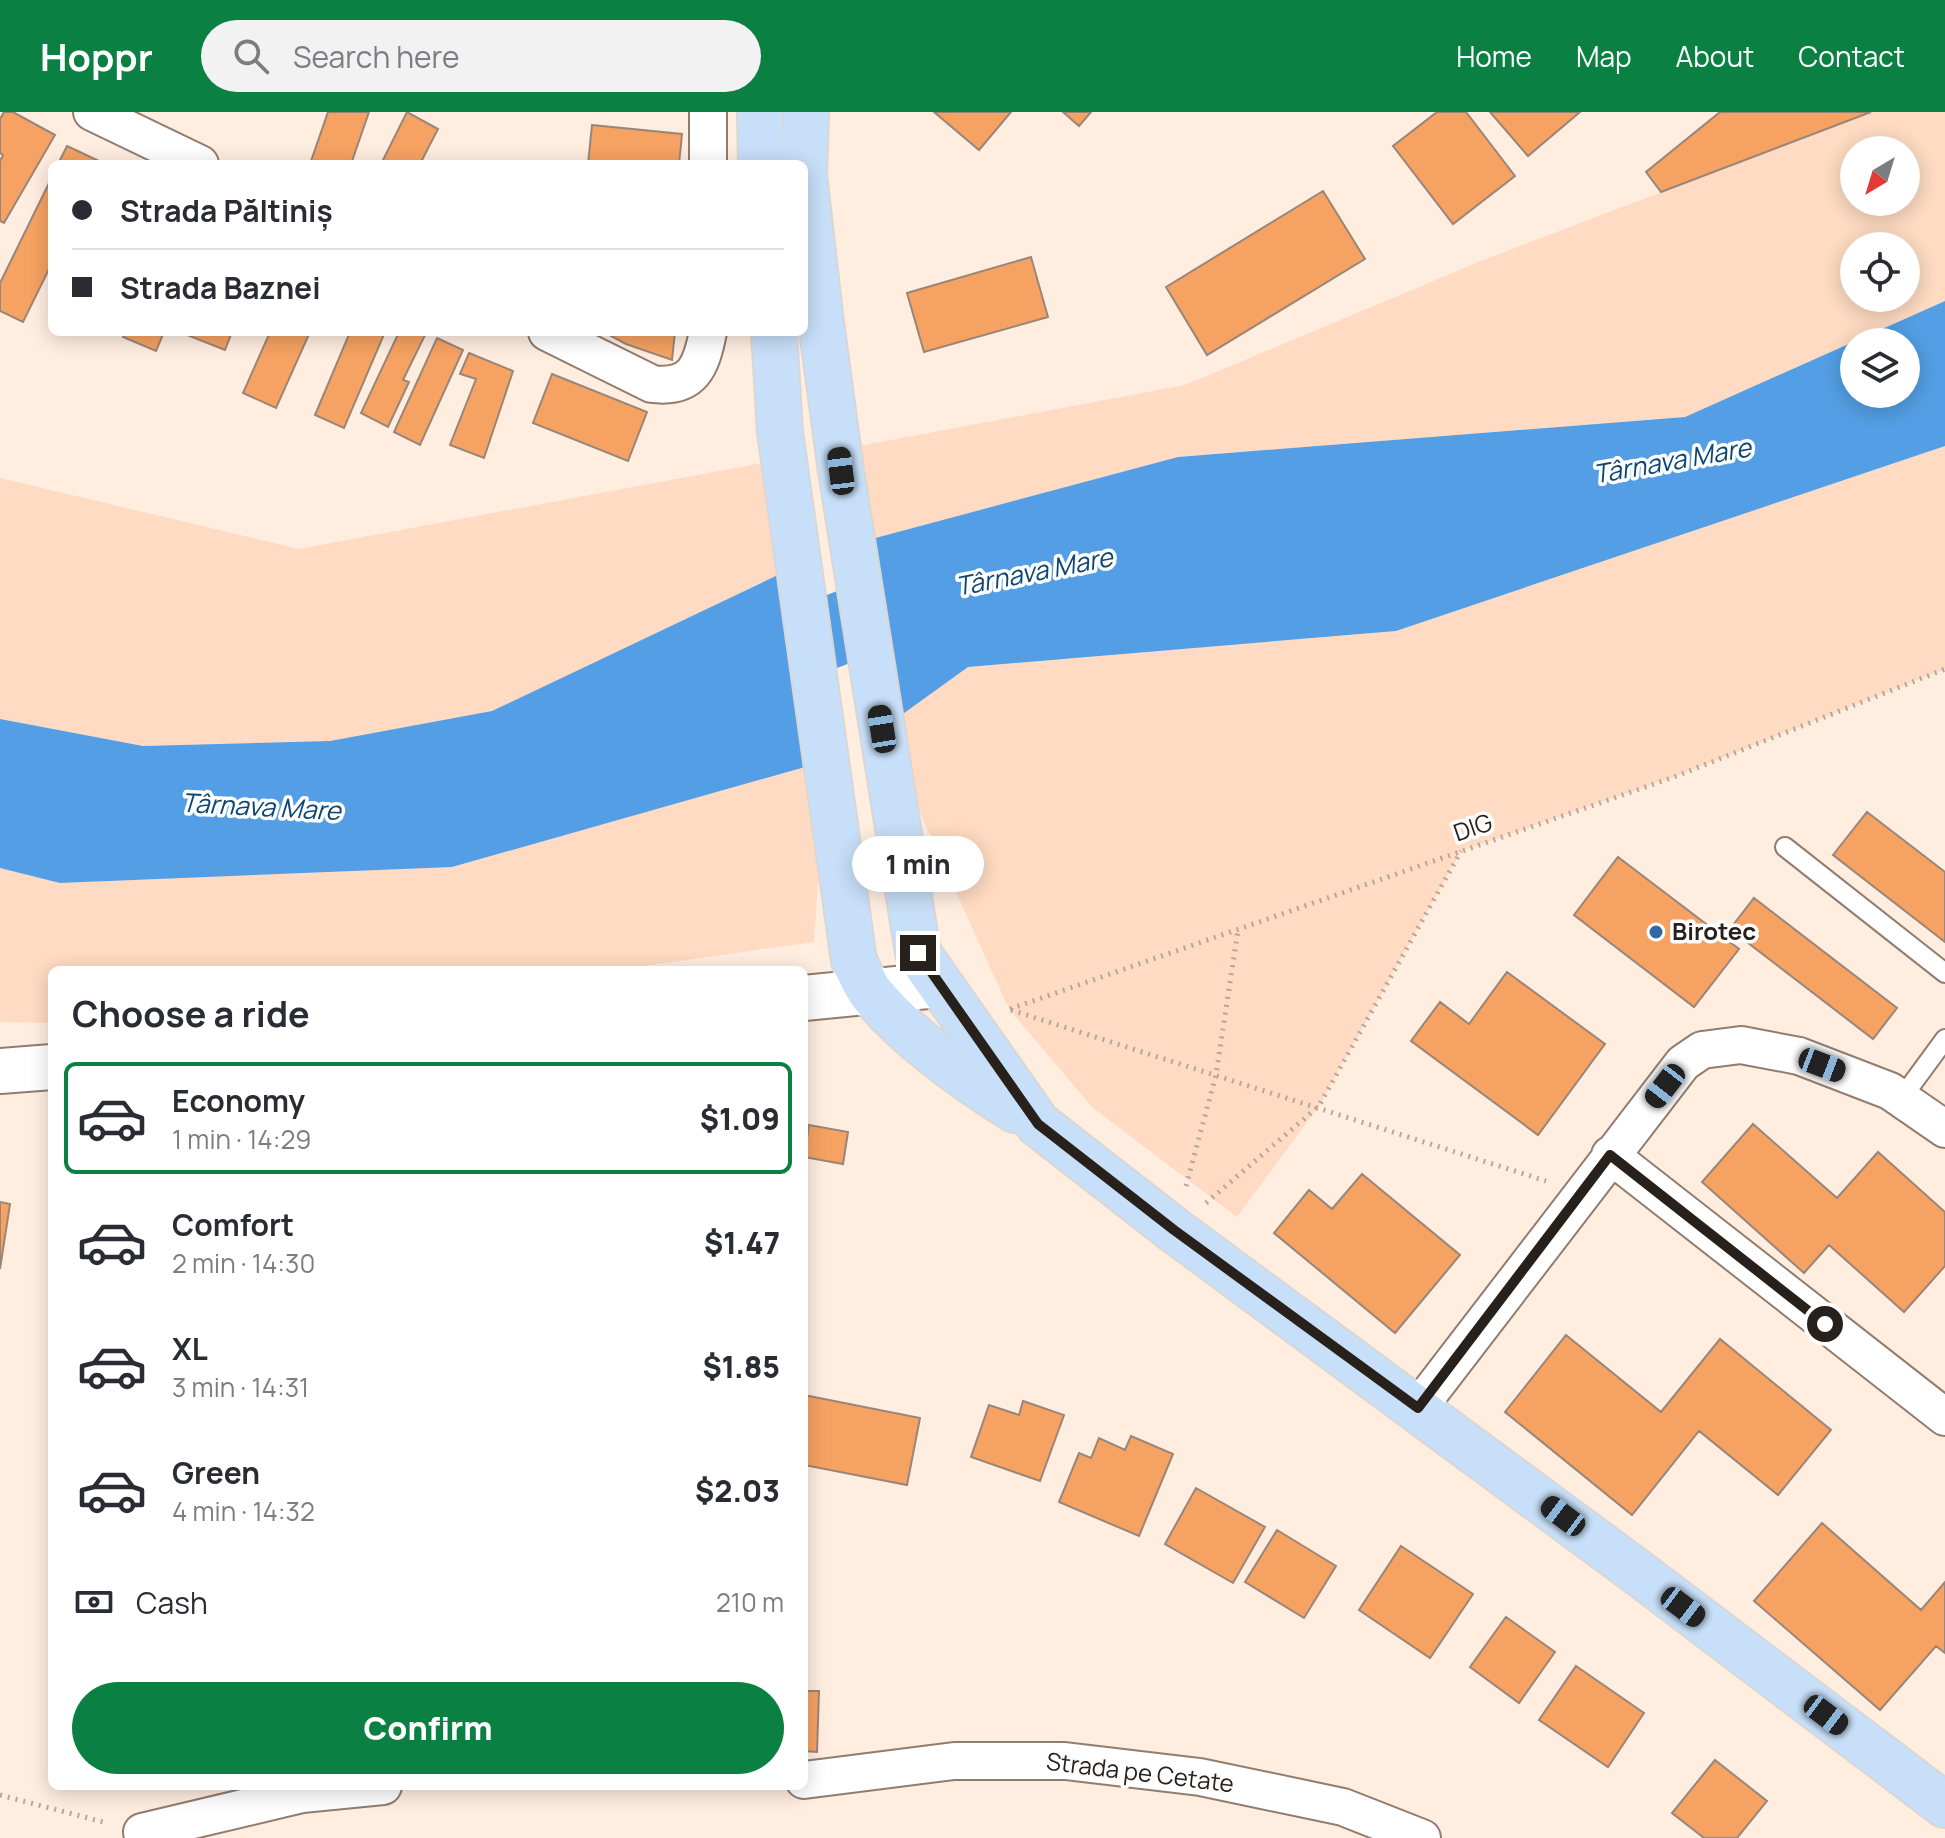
<!DOCTYPE html>
<html lang="en">
<head>
<meta charset="utf-8">
<style>
	:root { --surface:#fff; --page:#f2f2f3; --text:#2b2b33; --muted:#7c7c81; --line:#e1e1e2; --accent:#0b8043 }
	body { margin:0; font-family:Manrope,sans-serif; background:var(--page); color:var(--text); height:100vh; display:flex; flex-direction:column; font-size:30px; white-space:nowrap }
	* { box-sizing:border-box; margin:0 }
	p { font-size:26px; color:var(--muted) }
	.icon { flex:none; width:44px; height:44px; fill:none; stroke:currentColor; stroke-width:2; stroke-linecap:round; stroke-linejoin:round }
	.map { position:relative; flex:1; overflow:hidden }
	.details { position:absolute; left:48px; top:854px; width:760px; height:824px; display:flex; flex-direction:column; background:var(--surface); border-radius:12px; box-shadow:0 4px 20px #0003 }
	.details>* { flex:none }
	.hud { position:absolute; left:48px; top:48px; width:760px; height:176px; border-radius:12px; box-shadow:0 4px 20px #0003; display:grid; align-content:center; height:176px; padding:0 24px; background:var(--surface) }
	.needle { width:52px; rotate:218deg }
	.buttons { position:absolute; left:1840px; top:24px; display:grid; gap:16px }
	.buttons a { display:grid; place-items:center; width:80px; height:80px; border-radius:50%; background:var(--surface); box-shadow:0 4px 20px #0003; font-size:40px }
	.end { position:absolute; width:36px; height:36px; margin:-18px; border:10px solid #28201b; background:#fff; box-shadow:0 0 0 4px #fff }
	.from { border-radius:50% }
	.bubble { position:absolute; height:56px; border-radius:28px; background:var(--surface); box-shadow:0 4px 20px #0003; font-size:26px; font-weight:800; line-height:56px; text-align:center }
	.car { position:absolute; width:24px; height:48px; margin:-24px -12px; border-radius:10px; box-shadow:0 0 6px 2px #0007; background:linear-gradient(#222 24%,#8ab4d8 0 40%,#222 0 76%,#8ab4d8 0 86%,#222 0) }
	.hud b { display:flex; align-items:center; gap:28px; height:76px; font-size:30px }
	.hud b+b { border-top:2px solid var(--line) }
	.hud i { width:20px; height:20px; background:var(--text) }
	ul { padding:0; list-style:none }
	li { display:flex; align-items:center; gap:24px; height:112px; margin:0 16px 12px; padding:0 8px; border:4px solid transparent; border-radius:12px }
	li div { flex:1 }
	li b { display:block; font-size:30px }
	li em { font-style:normal; font-weight:800 }
	li.active { border-color:var(--accent) }
	li>.icon { width:72px; height:72px; stroke-width:1.5 }
	h2 { padding:0 24px; font-size:36px; line-height:96px }
	.pay { display:flex; align-items:center; gap:20px; height:88px; padding:0 24px; font-size:30px }
	.pay p { margin-inline-start:auto }
	.primary-button { display:flex; gap:16px; margin-top:auto; padding:16px 24px }
	.primary-button a { flex:1; height:92px; border-radius:48px; background:var(--accent); color:#fff; font-size:32px; font-weight:800; line-height:92px; text-align:center }
	header { display:flex; align-items:center; gap:48px; box-sizing:border-box; height:112px; padding:0 40px; background:var(--accent); color:#fff }
	header strong { font-size:38px }
	nav { display:flex; gap:44px; margin-inline-start:auto; font-size:28px }
	.search { width:560px; height:72px; background:var(--page); display:flex; align-items:center; gap:20px; box-sizing:border-box; padding:0 28px; border-radius:44px; color:var(--muted); font-size:30px }
	.map>svg:first-child { display:block }
</style>
</head>
<body>
<header>
<strong>Hoppr</strong>
<div class="search"><svg class="icon" aria-label="search" viewBox="0 0 24 24"><circle cx="10" cy="10" r="6"/><path d="M15 15l6 6"/></svg>Search here</div>
<nav><a>Home</a><a>Map</a><a>About</a><a>Contact</a></nav>
</header>
<div class="map">
<svg width="1945" height="1726" viewBox="0 0 1945 1726">
	<rect width="100%" height="100%" fill="#ffede0"/>
	<path fill="#fedbc2" fill-rule="evenodd" d="M1871,0H1945V189L1685,305L1178,345L853,432L838,338L1185,273L1481,149ZM1854,38H1906V90H1854ZM1854,134H1906V186H1854Z
		M1945,334V557L1674,665L1461,739L1319,994L1237,1105L1092,995L1009,897L882,617L968,555L1396,519Z
		M784,347L799,453L493,599L330,629L143,634L0,607V366L299,437Z
		M826,649L814,830L616,858H52V911L0,910V756L60,771L452,755Z"/>
	<path fill="#539ee4" fill-rule="evenodd" d="M1945,189V334L1396,519L968,555L882,617L853,432L1178,345L1685,305ZM1854,230H1906V282H1854Z
		M799,453L826,649L452,755L60,771L0,756V607L143,634L330,629L492,599Z"/>
	<g fill="none" stroke-linecap="round" stroke-linejoin="round">
		<path stroke="#539ee4" stroke-width="72" d="M739,555L935,480"/>
	</g>
	<path fill="#f6a262" stroke="#9a8678" stroke-width="2" d="M4,0H13L55,23L4,111L0,109V49L3,43L0,41V7Z
		M328,0H369L351,52H310Z
		M407,0L438,17L420,52H381Z
		M934,0H1011L979,38Z
		M1063,0H1091L1079,14Z
		M1437,0H1466L1515,64L1453,112L1393,34Z
		M1490,0H1580L1528,44Z
		M1720,0H1871L1661,80L1646,60Z
		M592,13L682,22L679,52H588Z
		M67,34L101,50V52H58Z
		M52,65V151L23,210L0,199V171Z
		M1323,79L1365,147L1207,243L1166,175Z
		M1031,145L1048,205L924,240L907,181Z
		M125,220H164L156,239L123,225Z
		M188,220H232L225,238L187,223Z
		M270,220H310L276,296L243,281Z
		M350,220H385L344,316L315,303Z
		M399,220H418L425,223L403,268L409,270L388,315L361,301Z
		M604,220H675L672,248L626,232Z
		M437,226L463,238L420,333L394,320Z
		M469,241L513,259L484,346L450,333L476,267L460,262Z
		M552,262L647,300L628,349L533,311Z
		M1867,700L1945,760V830L1833,743Z
		M1618,745L1739,837L1694,895L1574,803Z
		M1754,786L1897,896L1873,927L1730,817Z
		M1507,860L1605,932L1538,1023L1411,929L1440,890L1469,912Z
		M1753,1012L1837,1086L1878,1040L1945,1100V1154L1904,1200L1829,1133L1804,1161L1702,1070Z
		M809,1013L848,1020L843,1052L804,1045Z
		M1362,1062L1460,1143L1395,1221L1274,1121L1309,1078L1332,1097Z
		M0,1090L10,1092L0,1157Z
		M1566,1223L1661,1300L1720,1227L1831,1318L1778,1383L1699,1319L1632,1403L1505,1300Z
		M804,1283L920,1306L907,1373L804,1353Z
		M1023,1289L1064,1303L1040,1369L971,1345L989,1293L1019,1303Z
		M1131,1324L1173,1342L1139,1424L1059,1390L1079,1341L1091,1346L1099,1326L1125,1338Z
		M1196,1376L1265,1415L1233,1471L1165,1432Z
		M1822,1411L1921,1498L1945,1470V1541L1936,1534L1880,1598L1754,1489Z
		M1277,1418L1336,1454L1304,1506L1245,1470Z
		M1401,1434L1473,1482L1430,1546L1359,1498Z
		M1506,1505L1555,1540L1519,1591L1470,1555Z
		M1576,1554L1644,1601L1608,1655L1539,1608Z
		M804,1579H819L817,1640L804,1639Z
		M1715,1648L1767,1689L1737,1726H1704L1672,1701Z"/>
	<g fill="none" stroke-linecap="round" stroke-linejoin="round">
		<defs>
			<path id="lane" d="M1785,735L1945,861
				M1901,987L1945,927"/>
			<path id="street" d="M92,0L200,52
				M708,0V52
				M547,220L652,272C693,277 701,255 708,220
				M1610,1043L1945,1305
				M1418,1296L1683,951L1702,938L1741,933L1799,944L1890,979L1945,1017
				M804,1668L954,1649H1065L1200,1665L1343,1695L1422,1726
				M142,1720L302,1682L383,1674"/>
			<path id="secondary" d="M804,886L938,873
				M0,959L52,955"/>
			<path id="primary" d="M760,0L761,52
				M806,0L804,62L820,203L841,359L918,841L1038,1012L1174,1118L1636,1459L1945,1693
				M774,220L780,320L854,849C859,859 864,872 871,881C907,925 967,968 1015,998"/>
		</defs>
		<use href="#lane" stroke="#917d6f" stroke-width="22"/>
		<use href="#street" stroke="#917d6f" stroke-width="40"/>
		<use href="#secondary" stroke="#917d6f" stroke-width="48"/>
		<use href="#primary" stroke="#d8d7d6" stroke-width="48"/>
		<path stroke="#b5a79c" stroke-width="5" stroke-dasharray="2 6" stroke-linecap="butt" d="M1010,897L1674,665L1945,557
			M1011,898L1546,1069
			M1186,1074L1216,963L1238,818
			M1206,1091L1319,994L1461,739
			M0,1683L107,1711"/>
		<use href="#lane" stroke="#fff" stroke-width="18"/>
		<use href="#street" stroke="#fff" stroke-width="36"/>
		<use href="#secondary" stroke="#fff" stroke-width="44"/>
		<use href="#primary" stroke="#c7dff8" stroke-width="44"/>
	</g>
	<g fill="none" stroke-linecap="round" stroke-linejoin="round">
		<path stroke="#28201b" stroke-width="10" d="M918,841L1038,1012L1174,1118L1418,1296L1610,1043L1825,1212"/>
	</g>
	<circle fill="#2d6aa1" stroke="#fefefe" stroke-width="3" cx="1656" cy="820" r="8"/>
	<g text-anchor="middle" stroke-width="7" stroke-linejoin="round" paint-order="stroke">
		<g font-size="24" fill="#28201b" stroke="#fefefe">
			<text transform="translate(1473 716) rotate(-19)" y="8">DIG</text>
			<text transform="translate(1140 1661) rotate(7)" y="8">Strada pe Cetate</text>
		</g>
		<g font-size="24" font-weight="bold" fill="#28201b" stroke="#fefefe" text-anchor="start">
			<text x="1672" y="828">Birotec</text>
		</g>
		<g font-size="26" font-style="italic" fill="#0d4572" stroke="#fefefe">
			<text transform="translate(1672 349) rotate(-10)" y="9">Târnava Mare</text>
			<text transform="translate(1034 460) rotate(-11)" y="9">Târnava Mare</text>
			<text transform="translate(261 695) rotate(3)" y="9">Târnava Mare</text>
		</g>
	</g>
</svg>
<div class="buttons">
<a><svg class="needle" viewBox="-14 -14 28 28"><path d="M0-13l5 13h-10z" fill="#e53935"/><path d="M0 13l5-13h-10z" fill="#7c7c81"/></svg></a>
<a><svg class="icon" aria-label="locate" viewBox="0 0 24 24"><circle cx="12" cy="12" r="6"/><path d="M12 2v4M12 18v4M2 12h4M18 12h4"/></svg></a>
<a><svg class="icon" aria-label="layers" viewBox="0 0 24 24"><path d="M12 4l9 5-9 5-9-5zM3 14l9 5 9-5"/></svg></a>
</div>
<i class="end from" style="left:1825px;top:1212px"></i>
<i class="end" style="left:918px;top:841px"></i>
<div class="bubble" style="left:852px;top:724px;width:132px">1 min</div>
<i class="car" style="left:841px;top:359px;rotate:353deg"></i>
<i class="car" style="left:882px;top:617px;rotate:351deg"></i>
<i class="car" style="left:1822px;top:953px;rotate:111deg"></i>
<i class="car" style="left:1665px;top:974px;rotate:218deg"></i>
<i class="car" style="left:1563px;top:1404px;rotate:307deg"></i>
<i class="car" style="left:1683px;top:1495px;rotate:127deg"></i>
<i class="car" style="left:1826px;top:1603px;rotate:127deg"></i>
<div class="hud">
<b><i class="from"></i>Strada Păltiniș</b>
<b><i></i>Strada Baznei</b>
</div>
<section class="details">
<h2>Choose a ride</h2>
<ul>
<li class="active"><svg class="icon" aria-label="car" viewBox="0 0 24 24"><path d="M5 17H2v-5l4-1 3-4h7l3 4 3 1v5h-3M9 17h6M6 11h13"/><circle cx="7" cy="17" r="2"/><circle cx="17" cy="17" r="2"/></svg><div><b>Economy</b><p>1 min · 14:29</p></div><em>$1.09</em></li>
<li><svg class="icon" aria-label="car" viewBox="0 0 24 24"><path d="M5 17H2v-5l4-1 3-4h7l3 4 3 1v5h-3M9 17h6M6 11h13"/><circle cx="7" cy="17" r="2"/><circle cx="17" cy="17" r="2"/></svg><div><b>Comfort</b><p>2 min · 14:30</p></div><em>$1.47</em></li>
<li><svg class="icon" aria-label="car" viewBox="0 0 24 24"><path d="M5 17H2v-5l4-1 3-4h7l3 4 3 1v5h-3M9 17h6M6 11h13"/><circle cx="7" cy="17" r="2"/><circle cx="17" cy="17" r="2"/></svg><div><b>XL</b><p>3 min · 14:31</p></div><em>$1.85</em></li>
<li><svg class="icon" aria-label="car" viewBox="0 0 24 24"><path d="M5 17H2v-5l4-1 3-4h7l3 4 3 1v5h-3M9 17h6M6 11h13"/><circle cx="7" cy="17" r="2"/><circle cx="17" cy="17" r="2"/></svg><div><b>Green</b><p>4 min · 14:32</p></div><em>$2.03</em></li>
</ul>
<div class="pay"><svg class="icon" aria-label="cash" viewBox="0 0 24 24"><path d="M3 7h18v10H3z"/><circle cx="12" cy="12" r="2"/></svg>Cash<p>210 m</p></div>
<div class="primary-button"><a>Confirm</a></div>
</section>
</div>
</body>
</html>
